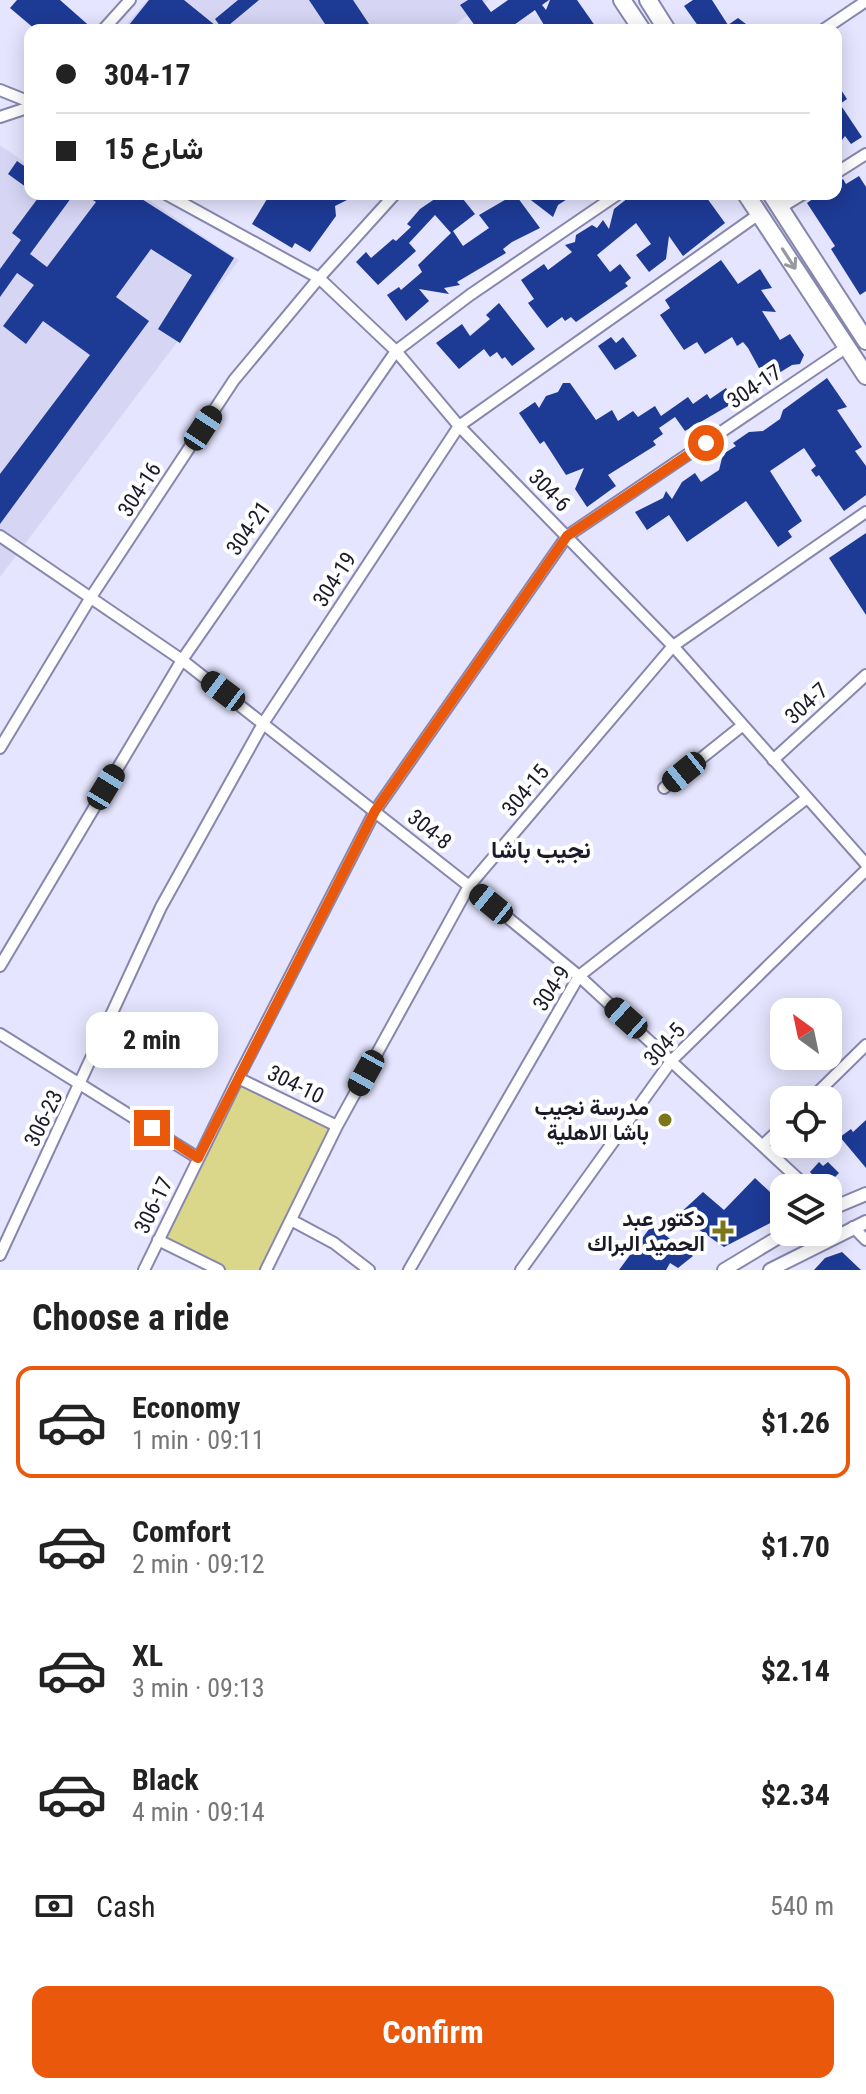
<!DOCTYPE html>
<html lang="en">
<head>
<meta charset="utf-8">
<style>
	:root { --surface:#fff; --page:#f6f6f6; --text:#222; --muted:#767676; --line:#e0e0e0; --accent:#ea580c }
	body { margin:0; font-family:"Roboto Condensed",Vazirmatn,sans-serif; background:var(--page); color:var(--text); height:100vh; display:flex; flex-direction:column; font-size:30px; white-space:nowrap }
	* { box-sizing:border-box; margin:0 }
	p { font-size:26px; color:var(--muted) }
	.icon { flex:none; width:44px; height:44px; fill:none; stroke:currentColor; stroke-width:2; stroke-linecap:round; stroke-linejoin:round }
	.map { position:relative; height:1270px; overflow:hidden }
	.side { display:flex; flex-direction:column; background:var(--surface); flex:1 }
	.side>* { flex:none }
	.guide { position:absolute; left:24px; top:24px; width:818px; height:176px; border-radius:16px; box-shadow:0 4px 20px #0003; display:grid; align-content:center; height:176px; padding:0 32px; background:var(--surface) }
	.needle { width:52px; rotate:327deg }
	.tools { position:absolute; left:770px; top:998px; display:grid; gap:16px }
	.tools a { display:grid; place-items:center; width:72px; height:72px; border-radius:16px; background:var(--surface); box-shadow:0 4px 20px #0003; font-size:40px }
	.end { position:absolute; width:36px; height:36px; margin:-18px; border:10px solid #ea580c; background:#fff; box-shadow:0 0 0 4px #fff }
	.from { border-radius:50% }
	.bubble { position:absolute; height:56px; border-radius:16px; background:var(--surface); box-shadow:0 4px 20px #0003; font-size:26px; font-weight:700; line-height:56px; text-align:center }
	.car { position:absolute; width:24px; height:48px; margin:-24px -12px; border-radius:10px; box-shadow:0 0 6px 2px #0007; background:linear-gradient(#222 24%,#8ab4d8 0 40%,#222 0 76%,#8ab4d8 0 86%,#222 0) }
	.guide b { display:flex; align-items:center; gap:28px; height:76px; font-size:30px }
	.guide b+b { border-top:2px solid var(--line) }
	.guide i { width:20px; height:20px; background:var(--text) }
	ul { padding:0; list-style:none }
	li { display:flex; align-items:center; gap:24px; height:112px; margin:0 16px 12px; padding:0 16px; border:4px solid transparent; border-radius:16px }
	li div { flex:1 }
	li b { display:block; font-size:30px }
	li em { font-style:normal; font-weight:700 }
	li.active { border-color:var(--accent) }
	li>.icon { width:72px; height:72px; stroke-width:1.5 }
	h2 { padding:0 32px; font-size:36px; line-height:96px }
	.pay { display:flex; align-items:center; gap:20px; height:88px; padding:0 32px; font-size:30px }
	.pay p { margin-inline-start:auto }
	.button { display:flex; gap:16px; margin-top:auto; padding:16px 32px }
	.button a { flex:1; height:92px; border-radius:16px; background:var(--accent); color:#fff; font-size:32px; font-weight:700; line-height:92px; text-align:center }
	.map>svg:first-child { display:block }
</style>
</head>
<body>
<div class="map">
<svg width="866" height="1270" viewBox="0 0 866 1270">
	<rect width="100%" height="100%" fill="#e5e5ff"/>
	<path fill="#d6d6f4" d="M147,0H489L447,30H122Z
		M0,145L30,166V194H140L239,260L0,577Z"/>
	<path fill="#dad78b" d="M238,1078L337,1126L266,1270H219L158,1240Z"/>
	<path fill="#1d3a95" d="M17,0H60L94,30H36L10,8Z
		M149,0H184L221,30H125Z
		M238,0H259L223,30L215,19Z
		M309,0H353L373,30H329Z
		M468,0H482L491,12L508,0H549L542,5L546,10L550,0H577L598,30H547L535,10L507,30H478L460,5Z
		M693,0H712L728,25L738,18L754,30H701L684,6Z
		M836,82L847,99L840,104L862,137L851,144L845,136L836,148Z
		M17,161L30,170V190L8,174Z
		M859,176L866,187V291L860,295L831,249L835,246L807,203L820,194H836V184L843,179L846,184Z
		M41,194H74L30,254L47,267L96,202L83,194H134L234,258L180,343L158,329L192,275L151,249L116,297L149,321L0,524V474L90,355L43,321L26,344L3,326L34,285L17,273L0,297V269L21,240L12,233Z
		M270,194H359L335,206L336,216L310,252L295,243L292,248L252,224Z
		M442,194H459L475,214L453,231L463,246L489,228L479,215L515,194L540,228L512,242L503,249L506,253L457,282L460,285L444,288L449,294L419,289L429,301L406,321L387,295L399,287L401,290L422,272L418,265L451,233L435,215L409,243L416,251L378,285L356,262L366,252L371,258L393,239L396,241L411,227L407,224L420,209Z
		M523,194H575L558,205L553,217Z
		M633,194H704L725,223L683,256L669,236L666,259L649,272L636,255L651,244L636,223L597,255L610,272L620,264L631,278L625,283L628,286L576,322L571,317L565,321L562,317L547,328L528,303L534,299L521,280L544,264L548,270L572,252L565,245L575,242L576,235L592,225L597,228L603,220L609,229L614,209Z
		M721,260L738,284L760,269L772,288L761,290L776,312L762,311L780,340L790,334L804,355L800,364L792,365L766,381L748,348L743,342L737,346L732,337L705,354L697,342L684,350L660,315L670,308L665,300Z
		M499,303L535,349L512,366L505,357L502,359L497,352L490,357L484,349L459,369L436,343L462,324L470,336L490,319L486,315Z
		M611,337L616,343L623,337L637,356L615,370L598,346Z
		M827,378L847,407L837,410L862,447L855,451L866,466V495L844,511L819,475L816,477L811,470L816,466L804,448L770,471L802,521L788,531L792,537L778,547L746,501L687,542L669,515L647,530L635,512L663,498L666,491L672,499L682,482L695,473L701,482L719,470L723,454L736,446L733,443L749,432L763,431L780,419L783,410Z
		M563,383H570L596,420L612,410L618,421L633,411L638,417L655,406L661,416L688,397L693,404L707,394L710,399L726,388L735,402L685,431L675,417L659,428L663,434L653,441L656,445L608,475L616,486L587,507L575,489L584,468L566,475L544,441L540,444L519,413L535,402L539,408L546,396L558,392Z
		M866,533V615L829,558Z
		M866,1120V1168L840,1137L851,1129L853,1132Z
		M819,1162L823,1166L828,1162L839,1173L824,1188L810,1172Z
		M755,1178L784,1205V1216L724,1247L678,1215L703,1192L724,1210Z
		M652,1225L693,1256L678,1268L670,1263L666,1270H619Z
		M842,1252L861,1270H814L825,1258Z"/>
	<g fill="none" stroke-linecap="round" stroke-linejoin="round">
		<defs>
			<path id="minor" d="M103,30L130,0
				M823,30L866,1
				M0,90L30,102
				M0,117L30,107
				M836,173L866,154
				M166,194L319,278L396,351L459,426L673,646L866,864
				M780,208L803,194
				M0,536L182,660L469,886L579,976L808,1188
				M0,748L91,597L234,380L319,278L395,194
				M773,760L866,675
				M664,788L743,725
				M0,966L182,660L396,351L470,295L618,194
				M0,1034L198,1158
				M238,1078L337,1126
				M810,1100L866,1045
				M763,1145L784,1125
				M291,1220L334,1243L369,1270
				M853,1227L866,1240
				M158,1240L219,1270
				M0,1255L161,907L264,722L459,426L759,214
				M144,1270L238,1078L375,811L567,536L847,347
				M266,1270L337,1126L469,886L673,646L866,512
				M409,1270L579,976L807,798
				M521,1270L672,1060L866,870"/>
			<path id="tertiary" d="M828,1210L866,1194
				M724,1270L787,1232
				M770,1270L866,1222"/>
			<path id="primary" d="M622,0L642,30
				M648,0L667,30
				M746,194L866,376
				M771,194L866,341"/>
		</defs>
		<use href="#minor" stroke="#8786ae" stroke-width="14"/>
		<use href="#tertiary" stroke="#8786ae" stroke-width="16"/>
		<use href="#primary" stroke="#8786ae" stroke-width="20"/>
		<use href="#minor" stroke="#fff" stroke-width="10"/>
		<use href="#tertiary" stroke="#fff" stroke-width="12"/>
		<use href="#primary" stroke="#fff" stroke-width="16"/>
	</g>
	<defs><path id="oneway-shaft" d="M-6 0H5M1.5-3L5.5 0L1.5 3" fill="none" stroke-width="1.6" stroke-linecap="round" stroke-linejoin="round" transform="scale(2)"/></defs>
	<use stroke="#98989f" href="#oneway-shaft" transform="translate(789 259) rotate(57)"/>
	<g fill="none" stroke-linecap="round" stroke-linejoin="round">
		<path stroke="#ea580c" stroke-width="10" d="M152,1128L198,1158L375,811L567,536L706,443"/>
	</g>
	<g fill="#7c761b" stroke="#fff" stroke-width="3">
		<circle cx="665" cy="1120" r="8"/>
		<path d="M719 1219h8v8h8v8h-8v8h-8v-8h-8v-8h8z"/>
	</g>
	<g text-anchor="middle" stroke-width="8" stroke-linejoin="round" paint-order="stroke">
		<g font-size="22" fill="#1b1a29" stroke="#fff">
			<text transform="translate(754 386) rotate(-34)" y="8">304-17</text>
			<text transform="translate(139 489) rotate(-57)" y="8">304-16</text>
			<text transform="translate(550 490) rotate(46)" y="8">304-6</text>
			<text transform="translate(248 528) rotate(-55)" y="8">304-21</text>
			<text transform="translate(334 579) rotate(-57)" y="8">304-19</text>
			<text transform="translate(806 703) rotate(-42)" y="8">304-7</text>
			<text transform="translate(525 790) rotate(-50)" y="8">304-15</text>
			<text transform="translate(430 829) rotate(39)" y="8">304-8</text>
			<text transform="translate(551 988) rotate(-57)" y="8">304-9</text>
			<text transform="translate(664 1044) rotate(-48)" y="8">304-5</text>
			<text transform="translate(296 1084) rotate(26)" y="8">304-10</text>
			<text transform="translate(43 1118) rotate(-64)" y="8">306-23</text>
			<text transform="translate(153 1205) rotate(-64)" y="8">306-17</text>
		</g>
		<g font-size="22" font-weight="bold" fill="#1b1a29" stroke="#fff" text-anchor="end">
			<text x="649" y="1115">مدرسة نجيب<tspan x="649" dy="25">باشا الاهلية</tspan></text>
			<text x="705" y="1226">دكتور عبد<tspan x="705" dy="25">الحميد البراك</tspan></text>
		</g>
		<g font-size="24" font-weight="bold" fill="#1b1a29" stroke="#fff">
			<text x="541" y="858">نجيب باشا</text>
		</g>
	</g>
</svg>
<div class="tools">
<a><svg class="needle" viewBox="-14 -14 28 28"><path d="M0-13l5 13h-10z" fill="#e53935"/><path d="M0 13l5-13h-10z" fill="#767676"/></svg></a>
<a><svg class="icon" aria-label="locate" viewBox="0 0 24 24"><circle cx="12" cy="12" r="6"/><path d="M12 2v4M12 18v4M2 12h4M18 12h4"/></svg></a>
<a><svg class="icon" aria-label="layers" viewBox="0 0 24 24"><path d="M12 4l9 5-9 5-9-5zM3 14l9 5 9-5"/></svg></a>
</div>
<i class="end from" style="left:706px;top:443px"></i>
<i class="end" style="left:152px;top:1128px"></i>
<div class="bubble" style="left:86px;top:1012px;width:132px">2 min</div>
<i class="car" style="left:203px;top:428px;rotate:33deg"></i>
<i class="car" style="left:223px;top:691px;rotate:307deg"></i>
<i class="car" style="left:684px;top:772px;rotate:231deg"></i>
<i class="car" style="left:106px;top:787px;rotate:31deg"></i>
<i class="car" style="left:491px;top:904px;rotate:309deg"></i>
<i class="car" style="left:626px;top:1018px;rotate:312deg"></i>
<i class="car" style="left:366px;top:1073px;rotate:209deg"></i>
<div class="guide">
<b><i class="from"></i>304-17</b>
<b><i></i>شارع 15</b>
</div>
</div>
<section class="side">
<h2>Choose a ride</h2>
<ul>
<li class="active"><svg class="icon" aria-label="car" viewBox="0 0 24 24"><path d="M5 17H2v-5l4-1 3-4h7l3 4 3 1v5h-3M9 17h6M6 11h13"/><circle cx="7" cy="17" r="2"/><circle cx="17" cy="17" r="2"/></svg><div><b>Economy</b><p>1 min · 09:11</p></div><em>$1.26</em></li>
<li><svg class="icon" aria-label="car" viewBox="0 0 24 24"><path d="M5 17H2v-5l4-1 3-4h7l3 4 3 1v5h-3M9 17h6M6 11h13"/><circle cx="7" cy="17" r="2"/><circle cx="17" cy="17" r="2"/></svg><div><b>Comfort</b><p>2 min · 09:12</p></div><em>$1.70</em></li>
<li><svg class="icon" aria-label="car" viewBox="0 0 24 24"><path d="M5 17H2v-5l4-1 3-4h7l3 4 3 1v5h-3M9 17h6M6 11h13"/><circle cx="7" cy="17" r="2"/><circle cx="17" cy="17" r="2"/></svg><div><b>XL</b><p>3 min · 09:13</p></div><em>$2.14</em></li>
<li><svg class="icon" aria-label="car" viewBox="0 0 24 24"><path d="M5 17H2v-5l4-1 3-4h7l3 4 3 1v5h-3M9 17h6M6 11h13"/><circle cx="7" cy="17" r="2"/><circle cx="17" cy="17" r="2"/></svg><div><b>Black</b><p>4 min · 09:14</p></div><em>$2.34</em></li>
</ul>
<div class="pay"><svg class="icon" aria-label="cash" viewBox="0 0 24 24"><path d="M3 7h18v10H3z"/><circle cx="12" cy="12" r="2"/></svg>Cash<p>540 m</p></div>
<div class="button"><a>Confirm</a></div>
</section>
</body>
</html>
